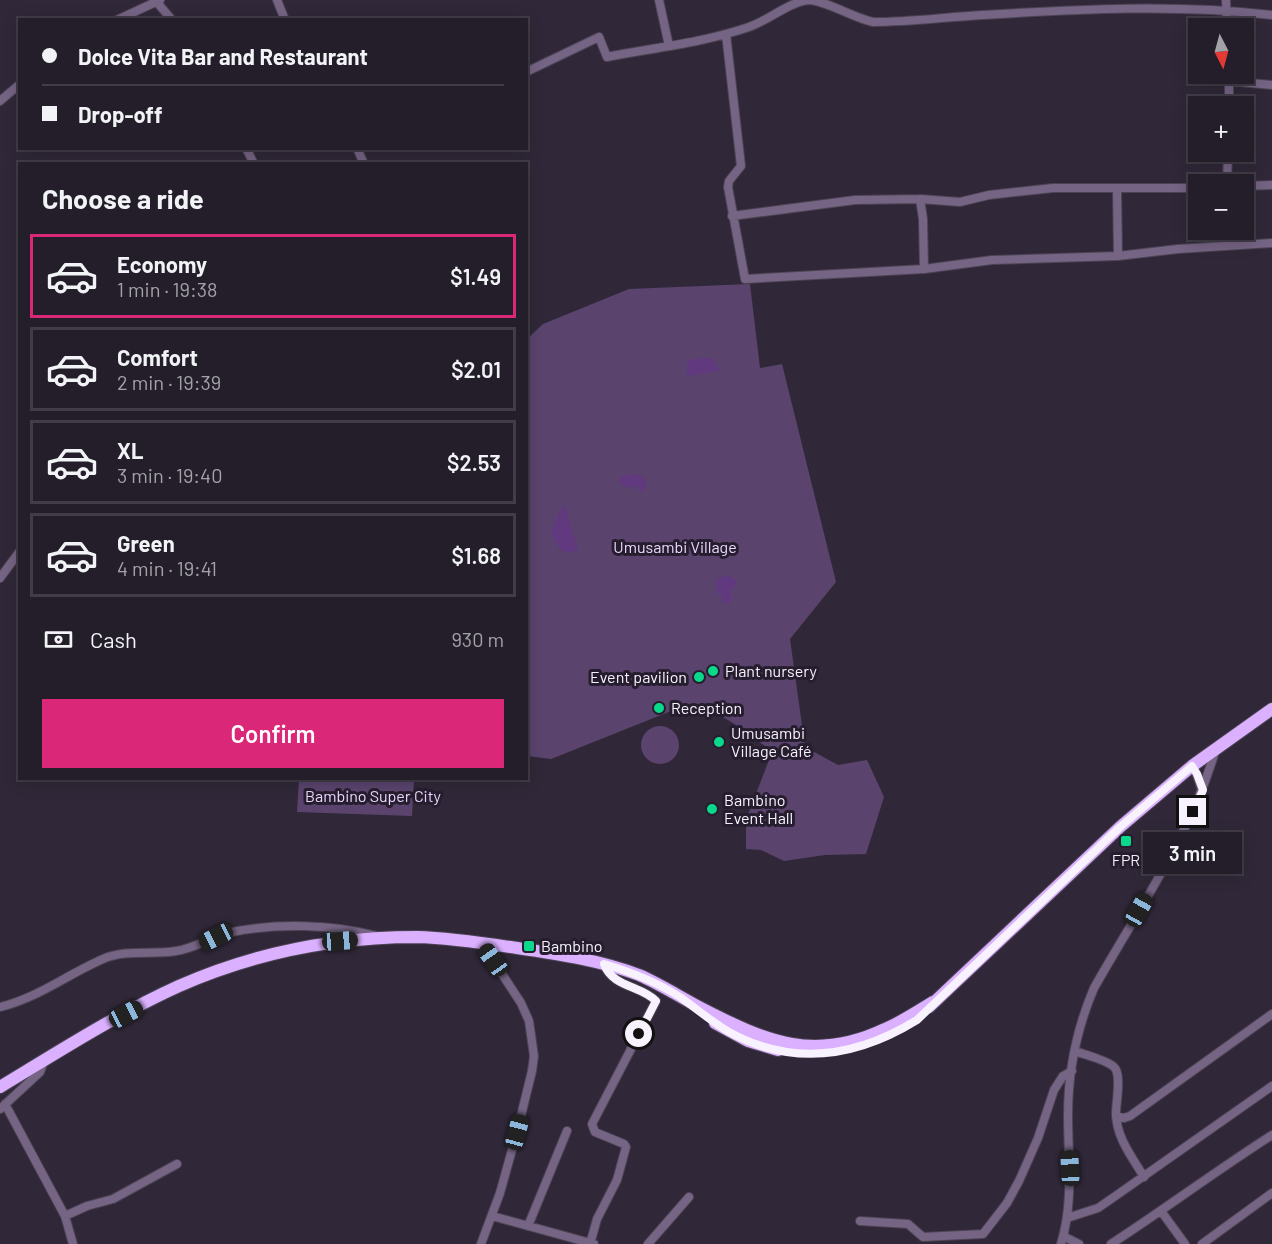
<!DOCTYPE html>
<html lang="en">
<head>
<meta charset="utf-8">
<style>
	:root { --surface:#241e2a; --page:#302b36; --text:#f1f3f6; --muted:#a3a2a8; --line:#413c47; --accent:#db2777 }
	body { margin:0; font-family:Barlow,sans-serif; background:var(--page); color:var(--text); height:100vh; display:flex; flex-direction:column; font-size:22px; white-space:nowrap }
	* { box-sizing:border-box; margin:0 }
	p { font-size:20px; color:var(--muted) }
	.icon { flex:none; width:33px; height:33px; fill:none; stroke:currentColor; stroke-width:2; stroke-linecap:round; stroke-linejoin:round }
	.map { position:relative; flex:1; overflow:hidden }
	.drawer { position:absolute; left:18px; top:162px; width:510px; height:618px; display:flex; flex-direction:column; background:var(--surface); border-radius:0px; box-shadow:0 3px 15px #0003,0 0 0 2px var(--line) }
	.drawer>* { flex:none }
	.banner { position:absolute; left:18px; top:18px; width:510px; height:132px; border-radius:0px; box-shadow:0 3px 15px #0003,0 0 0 2px var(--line); display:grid; align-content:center; height:132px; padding:0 24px; background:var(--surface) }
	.needle { width:39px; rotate:174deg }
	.tools { position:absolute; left:1188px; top:18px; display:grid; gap:12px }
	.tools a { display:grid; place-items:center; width:66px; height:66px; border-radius:0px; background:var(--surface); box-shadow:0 3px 15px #0003,0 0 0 2px var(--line); font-size:30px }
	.end { position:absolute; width:27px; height:27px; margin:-14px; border:8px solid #f7f2fd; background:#111; box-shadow:0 0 0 3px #111 }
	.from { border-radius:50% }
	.bubble { position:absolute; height:42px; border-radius:0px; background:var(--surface); box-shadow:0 3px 15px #0003,0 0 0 2px var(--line); font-size:20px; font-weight:600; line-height:42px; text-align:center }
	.car { position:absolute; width:18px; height:36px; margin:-18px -9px; border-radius:8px; box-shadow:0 0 4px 2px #0007; background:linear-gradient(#222 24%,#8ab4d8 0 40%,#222 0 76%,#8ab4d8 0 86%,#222 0) }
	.banner b { display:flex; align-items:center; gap:21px; height:57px; font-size:22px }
	.banner b+b { border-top:2px solid var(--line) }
	.banner i { width:15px; height:15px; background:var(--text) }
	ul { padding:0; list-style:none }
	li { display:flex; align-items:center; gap:18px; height:84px; margin:0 12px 9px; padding:0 12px; border:3px solid var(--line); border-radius:0px }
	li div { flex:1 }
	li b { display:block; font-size:22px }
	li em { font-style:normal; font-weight:600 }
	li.current { border-color:var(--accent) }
	li>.icon { width:54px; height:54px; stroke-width:1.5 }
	h2 { padding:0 24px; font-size:27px; line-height:72px }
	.pay { display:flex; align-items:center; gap:15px; height:66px; padding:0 24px; font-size:22px }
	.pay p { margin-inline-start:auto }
	.cta { display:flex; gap:12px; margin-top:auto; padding:12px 24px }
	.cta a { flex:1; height:69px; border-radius:0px; background:var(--accent); color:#fff; font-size:24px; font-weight:600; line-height:69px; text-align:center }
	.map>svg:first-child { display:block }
</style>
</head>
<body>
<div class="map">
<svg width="1272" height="1244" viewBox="0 0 1272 1244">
	<rect width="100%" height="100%" fill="#302838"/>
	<path fill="#5a446e" d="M750,284L760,368L782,364L836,582L790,639L805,747L838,765L867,760L884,797L866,854L825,855L784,861L761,850L746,849V820L769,760L768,748C742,730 719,708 686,705L551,759L527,756V339L543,324L629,289Z
		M641 745a19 19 0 1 1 38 0a19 19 0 1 1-38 0Z
		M299,779H414L412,816L297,812Z"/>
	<path fill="#60397e" d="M713,358L719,371L687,376V363L692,359Z
		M635,474L645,478L647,482L644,491L638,490L636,485L628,488L620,484V478L623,475Z
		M564,503L578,550L569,553L561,550L553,538L551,530Z
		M728,575L736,580V584L731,591V603H723L721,594H717L716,579Z"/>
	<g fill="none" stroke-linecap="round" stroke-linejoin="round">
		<defs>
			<path id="minor" d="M155,0L172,20
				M277,0L285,20
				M659,0L669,46
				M1226,0L1227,28
				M117,20L160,0
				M726,34L741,166L729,181L728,187L745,279L924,269L992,260L1118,256L1178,249L1272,243
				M526,72L599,37L607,57C653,48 701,43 746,28C767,22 788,2 809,0C824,0 854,18 873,22C910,22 946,17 983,15C1079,9 1176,4 1272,15
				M1229,81L1272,85
				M0,101L20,84
				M1229,106V74
				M246,148L254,164
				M357,148L364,164
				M1227,184L1228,152
				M1244,186L1272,185
				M1117,189L1118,256
				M920,199L923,219L924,269
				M732,216L855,200L920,199L960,202L989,195L1053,188H1198
				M0,578L20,551
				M1192,766L1197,775L1202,790
				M481,942L521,1003L529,1021L534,1056L532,1071L517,1132L500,1193L481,1244
				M0,1007C38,998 68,974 103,959C125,949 153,955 176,951C196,948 212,936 232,932C277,923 332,924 377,936
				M1075,1051C1085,1055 1107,1060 1114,1067C1122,1074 1116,1102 1116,1113C1116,1137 1132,1157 1144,1177
				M5,1104L65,1216L73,1244
				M0,1109L40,1072L44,1061
				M1116,1116L1124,1118L1130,1116L1272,1014
				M1161,1211L1185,1244
				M65,1216L87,1206L113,1199L177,1164
				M492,1216L594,1244
				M1067,1218L1098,1208L1114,1197L1272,1086
				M860,1221L908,1224L923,1237L983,1234L1007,1203L1019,1181L1038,1138L1054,1090L1063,1076L1072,1071
				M528,1226L567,1131
				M1063,1236L1079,1244
				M590,1244L597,1219L617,1180L626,1147L624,1144L595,1132L592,1124L656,1001C641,985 613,988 604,964
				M648,1244L689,1197
				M1061,1244C1074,1201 1068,1159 1068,1115C1068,1072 1077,1028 1094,988C1137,912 1193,831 1216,748
				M1111,1244C1165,1209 1217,1170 1272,1135
				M1202,1244L1272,1193"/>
			<path id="highway" d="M929,1007L1120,827L1192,766L1272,709
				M715,1023L748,1041L778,1050
				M0,1087C58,1052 117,1014 179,986C254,953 335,937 417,937C451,938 484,943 517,948C558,954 599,960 639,975C660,984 680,997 701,1008C765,1041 814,1063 885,1029C902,1022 918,1011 933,1002"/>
		</defs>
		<use href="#minor" stroke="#4c4454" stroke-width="10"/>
		<use href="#highway" stroke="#4c4454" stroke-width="14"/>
		<use href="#minor" stroke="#756484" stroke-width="8"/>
		<use href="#highway" stroke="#dab0ff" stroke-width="12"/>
	</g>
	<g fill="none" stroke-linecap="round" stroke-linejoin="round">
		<path stroke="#f7f2fd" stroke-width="8" d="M639,1034L656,1001C641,985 613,988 604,964C631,972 657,982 680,997C697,1009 712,1022 729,1032C793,1067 857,1057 917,1020L1120,827L1192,766L1197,774L1203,790L1193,812"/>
	</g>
	<g fill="#0ad98b" stroke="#261e2e" stroke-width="2">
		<circle cx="713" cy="671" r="6"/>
		<circle cx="699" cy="677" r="6"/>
		<circle cx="659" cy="708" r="6"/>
		<circle cx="719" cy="742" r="6"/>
		<circle cx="712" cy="809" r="6"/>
		<rect x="1120" y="835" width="12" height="12" rx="3"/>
		<rect x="523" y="940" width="12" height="12" rx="3"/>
	</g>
	<g text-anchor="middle" stroke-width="6" stroke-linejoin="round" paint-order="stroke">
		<g font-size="16" fill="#ebd6fe" stroke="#261e2e">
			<text x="675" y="553">Umusambi Village</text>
			<text x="373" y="802">Bambino Super City</text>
		</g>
		<g font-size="16" fill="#f7f2fd" stroke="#261e2e" text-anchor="start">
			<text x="725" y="677">Plant nursery</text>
			<text x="687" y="683" text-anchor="end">Event pavilion</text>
			<text x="671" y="714">Reception</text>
			<text x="731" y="739">Umusambi<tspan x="731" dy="18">Village Café</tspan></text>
			<text x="724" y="806">Bambino<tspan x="724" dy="18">Event Hall</tspan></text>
			<text x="1126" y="866" text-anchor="middle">FPR</text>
			<text x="541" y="952">Bambino</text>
		</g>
	</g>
</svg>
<div class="tools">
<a><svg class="needle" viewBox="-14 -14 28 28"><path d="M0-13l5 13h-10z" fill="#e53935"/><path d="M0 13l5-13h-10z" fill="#a3a2a8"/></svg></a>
<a>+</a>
<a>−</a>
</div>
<i class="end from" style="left:639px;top:1034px"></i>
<i class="end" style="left:1193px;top:812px"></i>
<div class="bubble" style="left:1143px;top:832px;width:99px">3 min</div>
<i class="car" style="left:1139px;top:910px;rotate:29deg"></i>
<i class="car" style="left:216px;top:937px;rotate:243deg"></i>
<i class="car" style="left:340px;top:941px;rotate:86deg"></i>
<i class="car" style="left:493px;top:960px;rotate:325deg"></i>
<i class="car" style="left:126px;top:1014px;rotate:62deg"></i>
<i class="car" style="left:517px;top:1132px;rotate:15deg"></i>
<i class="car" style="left:1070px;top:1168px;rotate:357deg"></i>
<div class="banner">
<b><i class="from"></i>Dolce Vita Bar and Restaurant</b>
<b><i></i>Drop-off</b>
</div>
<section class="drawer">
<h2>Choose a ride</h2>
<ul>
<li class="current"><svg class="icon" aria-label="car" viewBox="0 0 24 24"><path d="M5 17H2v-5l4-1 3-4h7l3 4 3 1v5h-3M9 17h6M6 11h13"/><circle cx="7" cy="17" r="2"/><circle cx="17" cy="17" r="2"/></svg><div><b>Economy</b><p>1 min · 19:38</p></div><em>$1.49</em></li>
<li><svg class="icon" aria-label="car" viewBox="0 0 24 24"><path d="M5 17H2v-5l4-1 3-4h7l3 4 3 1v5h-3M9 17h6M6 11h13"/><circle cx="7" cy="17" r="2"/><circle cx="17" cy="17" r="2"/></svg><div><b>Comfort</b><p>2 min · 19:39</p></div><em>$2.01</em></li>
<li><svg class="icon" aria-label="car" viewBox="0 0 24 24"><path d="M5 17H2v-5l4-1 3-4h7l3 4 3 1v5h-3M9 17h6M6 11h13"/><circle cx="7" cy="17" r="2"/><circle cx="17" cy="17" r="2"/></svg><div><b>XL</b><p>3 min · 19:40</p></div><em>$2.53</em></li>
<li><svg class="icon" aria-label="car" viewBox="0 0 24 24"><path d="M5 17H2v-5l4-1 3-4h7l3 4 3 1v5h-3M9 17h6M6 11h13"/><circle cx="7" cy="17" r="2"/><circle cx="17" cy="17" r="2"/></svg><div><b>Green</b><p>4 min · 19:41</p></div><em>$1.68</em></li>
</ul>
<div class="pay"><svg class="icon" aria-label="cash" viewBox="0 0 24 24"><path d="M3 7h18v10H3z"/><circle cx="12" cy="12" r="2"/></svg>Cash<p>930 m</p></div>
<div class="cta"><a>Confirm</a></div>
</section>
</div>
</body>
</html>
